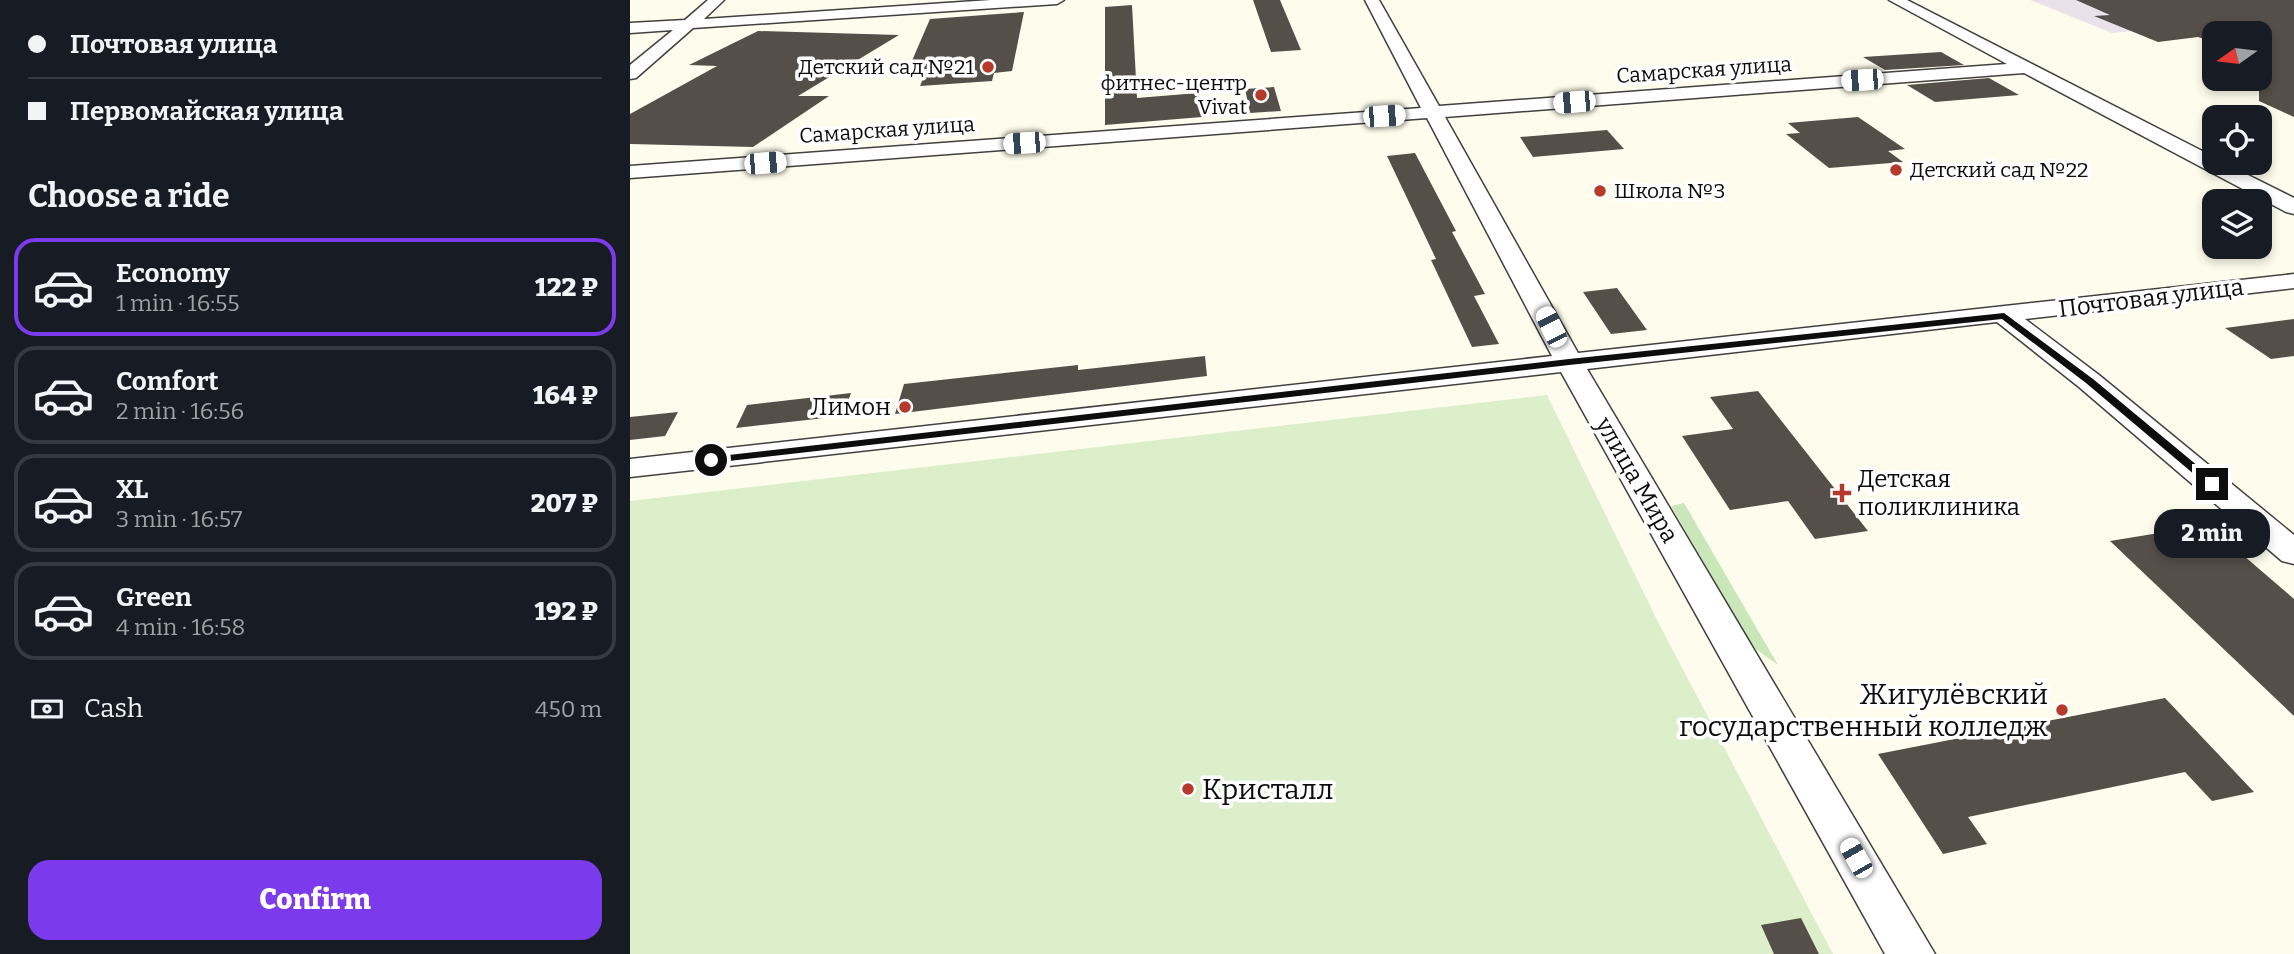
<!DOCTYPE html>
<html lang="en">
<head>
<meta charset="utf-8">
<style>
	:root { --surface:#171b24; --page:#242831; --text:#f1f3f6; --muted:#9ea1a6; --line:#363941; --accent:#7c3aed }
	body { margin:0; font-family:Bitter,serif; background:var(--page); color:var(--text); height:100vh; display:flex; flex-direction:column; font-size:26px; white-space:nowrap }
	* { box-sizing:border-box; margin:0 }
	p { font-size:23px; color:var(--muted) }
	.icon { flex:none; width:38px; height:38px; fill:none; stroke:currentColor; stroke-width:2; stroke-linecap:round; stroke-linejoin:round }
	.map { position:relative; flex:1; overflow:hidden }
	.side { display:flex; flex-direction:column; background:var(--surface); width:630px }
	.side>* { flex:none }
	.hud { display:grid; align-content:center; height:154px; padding:0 28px; background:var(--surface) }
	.needle { width:46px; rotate:256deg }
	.fabs { position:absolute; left:1572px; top:21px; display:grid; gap:14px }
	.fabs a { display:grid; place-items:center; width:70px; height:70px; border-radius:14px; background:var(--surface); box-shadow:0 4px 10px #0003; font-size:35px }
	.end { position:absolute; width:32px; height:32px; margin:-16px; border:9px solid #0d0d0d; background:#fff; box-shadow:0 0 0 4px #fff }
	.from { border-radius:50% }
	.bubble { position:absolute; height:49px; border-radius:21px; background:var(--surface); box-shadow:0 4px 10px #0003; font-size:23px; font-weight:800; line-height:49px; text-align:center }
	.car { position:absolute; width:21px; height:42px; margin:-21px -10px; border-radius:9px; box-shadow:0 0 5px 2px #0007; background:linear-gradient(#fff 24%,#345 0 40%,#fff 0 76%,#345 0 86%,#fff 0) }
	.hud b { display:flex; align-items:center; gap:24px; height:66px; font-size:26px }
	.hud b+b { border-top:2px solid var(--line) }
	.hud i { width:18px; height:18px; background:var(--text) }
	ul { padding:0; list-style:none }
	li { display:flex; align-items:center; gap:21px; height:98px; margin:0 14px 10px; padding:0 14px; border:4px solid var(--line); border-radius:21px }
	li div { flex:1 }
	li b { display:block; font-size:26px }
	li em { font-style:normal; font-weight:800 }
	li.current { border-color:var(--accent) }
	li>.icon { width:63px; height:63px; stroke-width:1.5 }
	h2 { padding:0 28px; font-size:32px; line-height:84px }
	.pay { display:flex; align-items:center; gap:18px; height:77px; padding:0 28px; font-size:26px }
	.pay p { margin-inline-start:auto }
	.cta { display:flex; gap:14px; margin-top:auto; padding:14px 28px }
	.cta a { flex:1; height:80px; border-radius:21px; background:var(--accent); color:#fff; font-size:28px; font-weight:800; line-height:80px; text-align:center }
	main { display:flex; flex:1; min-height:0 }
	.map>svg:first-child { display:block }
</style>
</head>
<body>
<main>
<section class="side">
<div class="hud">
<b><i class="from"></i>Почтовая улица</b>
<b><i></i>Первомайская улица</b>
</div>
<h2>Choose a ride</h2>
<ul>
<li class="current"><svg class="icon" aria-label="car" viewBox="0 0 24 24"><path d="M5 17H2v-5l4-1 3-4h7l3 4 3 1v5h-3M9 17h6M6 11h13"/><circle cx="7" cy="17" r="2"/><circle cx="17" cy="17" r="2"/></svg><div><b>Economy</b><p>1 min · 16:55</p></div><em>122 ₽</em></li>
<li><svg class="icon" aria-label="car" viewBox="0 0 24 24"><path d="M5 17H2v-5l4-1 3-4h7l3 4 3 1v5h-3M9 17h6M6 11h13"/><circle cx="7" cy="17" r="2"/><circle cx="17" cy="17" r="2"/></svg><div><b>Comfort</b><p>2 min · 16:56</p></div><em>164 ₽</em></li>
<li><svg class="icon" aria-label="car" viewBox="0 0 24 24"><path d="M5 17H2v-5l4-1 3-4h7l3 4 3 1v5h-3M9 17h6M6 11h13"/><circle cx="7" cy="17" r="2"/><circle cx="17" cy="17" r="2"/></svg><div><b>XL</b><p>3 min · 16:57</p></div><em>207 ₽</em></li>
<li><svg class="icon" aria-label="car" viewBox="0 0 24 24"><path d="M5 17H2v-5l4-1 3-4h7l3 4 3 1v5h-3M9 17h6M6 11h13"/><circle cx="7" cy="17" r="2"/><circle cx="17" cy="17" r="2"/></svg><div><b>Green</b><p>4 min · 16:58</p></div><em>192 ₽</em></li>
</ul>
<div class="pay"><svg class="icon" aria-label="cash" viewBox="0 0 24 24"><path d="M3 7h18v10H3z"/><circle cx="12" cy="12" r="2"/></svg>Cash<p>450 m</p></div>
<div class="cta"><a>Confirm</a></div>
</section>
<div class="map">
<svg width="1664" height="954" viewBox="0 0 1664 954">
	<rect width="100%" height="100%" fill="#fefded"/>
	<path fill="#ebe1eb" d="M1400,0H1618L1661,15L1482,33Z"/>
	<path fill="#c9e7b8" d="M1054,503L1148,665L1123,647L1041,506Z"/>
	<path fill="#dceeca" d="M917,395L1029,624L1203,954H0V501Z"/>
	<path fill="#554f49" d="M623,0H650L671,50L641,52Z
		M1446,0H1664V117L1629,101V33H1584V42L1568,37L1528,42L1464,16L1480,15Z
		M502,5L507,98L568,93L572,117L475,125V7Z
		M394,12L382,71L364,73L362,81L290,86L297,69L278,70L300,19Z
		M128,31L269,35L168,96H199L123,147L0,144V114L87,66L59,65Z
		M1311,52L1334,65L1255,70L1233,57Z
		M1359,78L1389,95L1305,102L1277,85Z
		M644,87L651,111L620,113L615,89Z
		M1228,117L1275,149L1258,151L1273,162L1199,168L1156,134L1170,133L1158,123Z
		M977,130L994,149L903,157L890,137Z
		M785,153L826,231L822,232L855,294L844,296L869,344L842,347L801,260L806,259L757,156Z
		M987,288L1017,330L981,334L953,292Z
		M1664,319V356L1641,359L1595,328Z
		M575,356L577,376L265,414L274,384L448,365V370Z
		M1128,391L1238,531L1185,539L1158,501L1100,510L1052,436L1103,429L1080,397Z
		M221,393L213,416L106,428L117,405Z
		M48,412L35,436L0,440V417Z
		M1578,525L1664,599V716L1480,541Z
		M1535,698L1624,792L1582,801L1555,772L1338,817L1357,844L1313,854L1248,754Z
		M1171,918L1189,954H1144L1131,925Z"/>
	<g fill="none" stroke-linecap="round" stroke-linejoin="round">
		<defs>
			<path id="minor" d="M78,0H94L74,19L361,0H434L427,4L63,28L6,78L0,79V65L43,30L0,33V23L55,20Z
				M735,0H749L809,106L1377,64L1259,0H1277L1584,157V163H1594L1664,198V214L1656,212L1394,73L815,117L948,353L1664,274V288L1395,319L1469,375L1664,535V564L1652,561L1449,387L1367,322L957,369L1305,954H1255L931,372L0,477V459L922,356L797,118L0,178V166L791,108Z"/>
		</defs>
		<use href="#minor" stroke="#404040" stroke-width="3"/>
		<use href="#minor" fill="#fff" fill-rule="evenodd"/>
	</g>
	<path fill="#0d0d0d" d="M1374,313L1463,379L1586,481V486H1578L1456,383L1372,319L939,365L81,463L76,460L81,457L939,359Z"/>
	<g fill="#b63a2b" stroke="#fff" stroke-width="2.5">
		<circle cx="358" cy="67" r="7"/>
		<circle cx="631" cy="95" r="7"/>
		<circle cx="1266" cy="170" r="7"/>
		<circle cx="970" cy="191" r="7"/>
		<circle cx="275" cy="407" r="7"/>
		<path d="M1208.5 482.5h7v7h7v7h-7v7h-7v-7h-7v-7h7z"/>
		<circle cx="1432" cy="710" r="7"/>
		<circle cx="558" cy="789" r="7"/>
	</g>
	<g text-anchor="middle" stroke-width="7" stroke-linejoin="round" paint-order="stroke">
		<g font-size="21" fill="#0d0d0d" stroke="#fff" text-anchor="end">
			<text x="344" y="74">Детский сад №21</text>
			<text x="617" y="90">фитнес-центр<tspan x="617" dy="24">Vivat</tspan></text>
			<text x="1280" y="177" text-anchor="start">Детский сад №22</text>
			<text x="984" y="198" text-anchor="start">Школа №3</text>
		</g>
		<g font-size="21" fill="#0d0d0d" stroke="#fff">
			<text transform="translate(1074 70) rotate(-4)" y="7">Самарская улица</text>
			<text transform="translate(257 130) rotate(-4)" y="7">Самарская улица</text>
		</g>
		<g font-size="24" fill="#0d0d0d" stroke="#fff">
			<text transform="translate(1521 298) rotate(-7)" y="8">Почтовая улица</text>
			<text transform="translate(1007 480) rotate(60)" y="8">улица Мира</text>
		</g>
		<g font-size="24" fill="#0d0d0d" stroke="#fff" text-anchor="end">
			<text x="261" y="415">Лимон</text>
			<text x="1228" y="487" text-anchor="start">Детская<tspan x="1228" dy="28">поликлиника</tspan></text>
		</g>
		<g font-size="28" fill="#0d0d0d" stroke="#fff" text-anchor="end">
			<text x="1418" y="704">Жигулёвский<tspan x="1418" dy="32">государственный колледж</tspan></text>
			<text x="572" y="799" text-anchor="start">Кристалл</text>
		</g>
	</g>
</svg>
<div class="fabs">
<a><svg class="needle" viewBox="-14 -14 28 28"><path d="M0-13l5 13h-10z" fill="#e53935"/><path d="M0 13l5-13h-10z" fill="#9ea1a6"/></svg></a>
<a><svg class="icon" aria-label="locate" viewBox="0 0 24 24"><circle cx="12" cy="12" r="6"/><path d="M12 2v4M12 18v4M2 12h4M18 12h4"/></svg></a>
<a><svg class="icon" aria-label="layers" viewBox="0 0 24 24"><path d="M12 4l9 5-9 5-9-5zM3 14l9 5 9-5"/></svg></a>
</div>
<i class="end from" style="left:81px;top:460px"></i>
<i class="end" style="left:1582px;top:484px"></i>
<div class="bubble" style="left:1524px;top:509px;width:116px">2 min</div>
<i class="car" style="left:1232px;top:80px;rotate:266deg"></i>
<i class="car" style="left:944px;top:102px;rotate:265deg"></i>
<i class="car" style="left:754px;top:116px;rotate:86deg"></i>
<i class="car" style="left:394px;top:143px;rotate:266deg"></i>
<i class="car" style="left:135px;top:163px;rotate:85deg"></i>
<i class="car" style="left:921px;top:327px;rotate:334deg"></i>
<i class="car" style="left:1226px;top:858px;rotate:330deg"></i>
</div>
</main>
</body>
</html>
